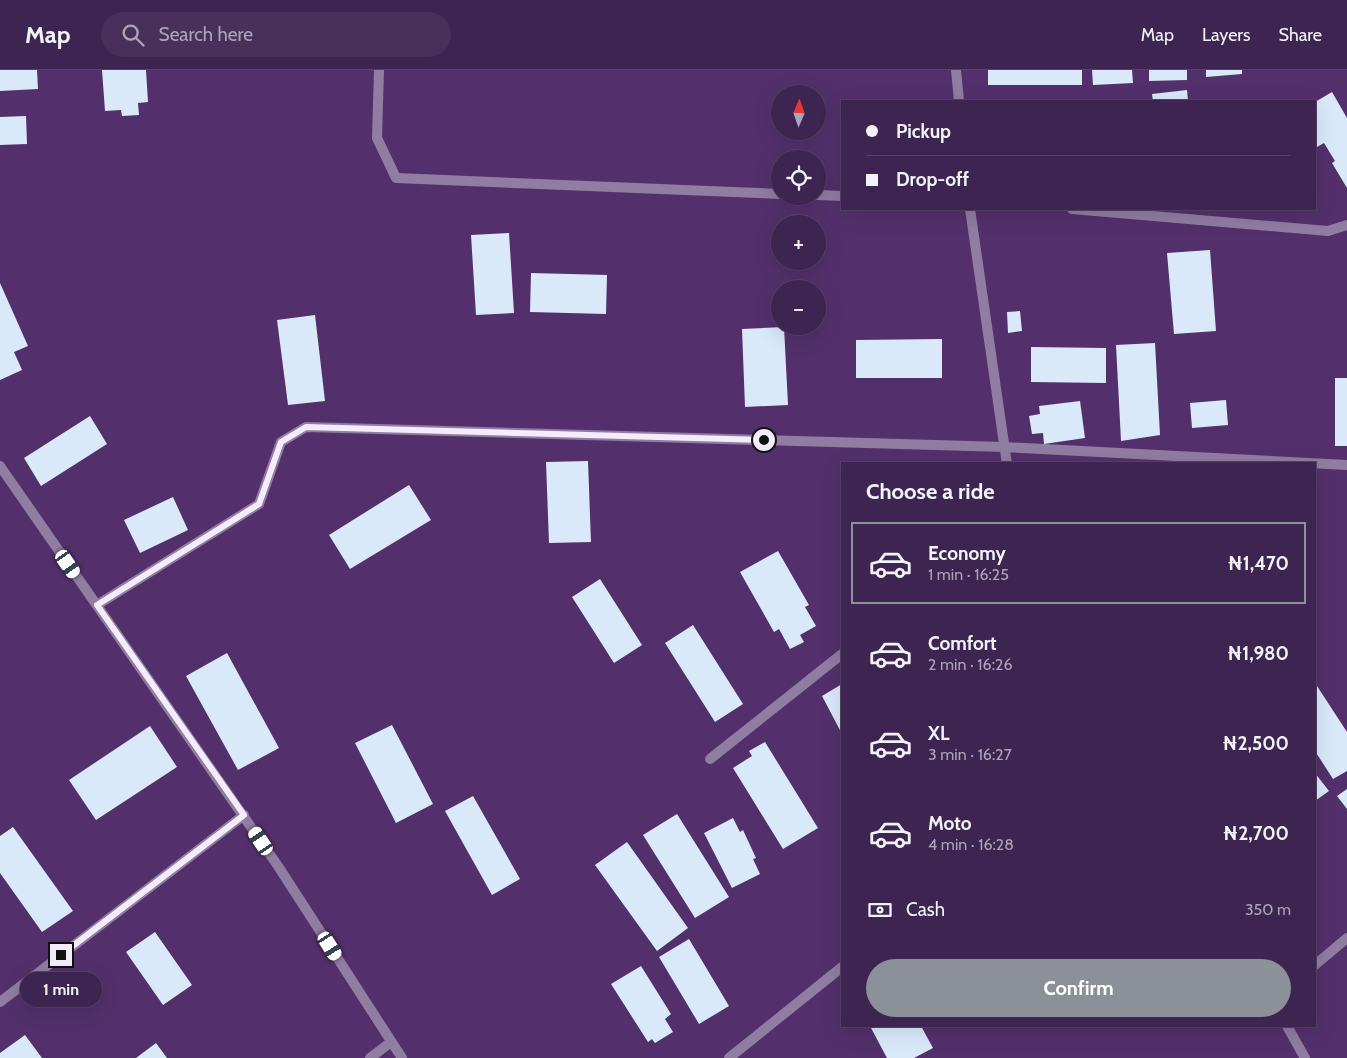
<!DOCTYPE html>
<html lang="en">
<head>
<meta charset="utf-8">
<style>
	:root { --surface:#3e2450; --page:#49305a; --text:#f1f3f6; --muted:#ada4b7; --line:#574167; --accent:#8c9099 }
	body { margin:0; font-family:Cabin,sans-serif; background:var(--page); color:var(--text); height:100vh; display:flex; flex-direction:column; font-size:19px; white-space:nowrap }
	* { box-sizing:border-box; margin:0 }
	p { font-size:16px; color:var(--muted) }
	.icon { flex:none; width:28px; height:28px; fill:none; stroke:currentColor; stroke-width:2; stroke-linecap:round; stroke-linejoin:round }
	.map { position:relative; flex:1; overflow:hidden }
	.side { position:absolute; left:841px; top:392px; width:475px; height:565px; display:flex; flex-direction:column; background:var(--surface); border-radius:0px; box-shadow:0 5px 20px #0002,0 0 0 1px var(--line) }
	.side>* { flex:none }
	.guide { position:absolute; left:841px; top:30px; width:475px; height:110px; border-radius:0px; box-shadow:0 5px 20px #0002,0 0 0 1px var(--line); display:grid; align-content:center; height:110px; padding:0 25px; background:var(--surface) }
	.needle { width:32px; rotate:2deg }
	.controls { position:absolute; left:771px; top:15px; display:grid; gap:10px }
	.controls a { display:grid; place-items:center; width:55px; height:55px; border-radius:50%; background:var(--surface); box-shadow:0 5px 20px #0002,0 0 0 1px var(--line); font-size:25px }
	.end { position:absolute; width:22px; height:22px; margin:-11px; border:6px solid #f4ecfa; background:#111; box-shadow:0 0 0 2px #111 }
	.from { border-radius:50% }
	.bubble { position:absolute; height:35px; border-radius:18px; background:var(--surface); box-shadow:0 5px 20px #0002,0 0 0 1px var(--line); font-size:16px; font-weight:800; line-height:35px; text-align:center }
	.car { position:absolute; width:15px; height:30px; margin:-15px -8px; border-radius:6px; box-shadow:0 0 4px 1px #0007; background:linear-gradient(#fff 24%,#345 0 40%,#fff 0 76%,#345 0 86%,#fff 0) }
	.guide b { display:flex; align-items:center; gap:18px; height:48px; font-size:19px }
	.guide b+b { border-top:1px solid var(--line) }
	.guide i { width:12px; height:12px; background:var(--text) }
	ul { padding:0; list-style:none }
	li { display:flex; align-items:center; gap:15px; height:82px; margin:0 10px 8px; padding:0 15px; border:2px solid transparent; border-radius:0px }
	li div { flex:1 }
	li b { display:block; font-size:19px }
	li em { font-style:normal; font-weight:800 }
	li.selected { border-color:var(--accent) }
	li>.icon { width:45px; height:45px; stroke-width:1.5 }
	h2 { padding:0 25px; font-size:22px; line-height:60px }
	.pay { display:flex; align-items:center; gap:12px; height:55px; padding:0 25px; font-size:19px }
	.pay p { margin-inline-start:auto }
	.button { display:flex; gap:10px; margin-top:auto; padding:10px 25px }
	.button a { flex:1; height:58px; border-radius:30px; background:var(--accent); color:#fff; font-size:20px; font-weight:800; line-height:58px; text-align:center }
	header { display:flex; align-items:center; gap:30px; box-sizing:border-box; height:70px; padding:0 25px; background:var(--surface); border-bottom:1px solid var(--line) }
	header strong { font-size:24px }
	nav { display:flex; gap:28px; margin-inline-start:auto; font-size:18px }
	.search { width:350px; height:45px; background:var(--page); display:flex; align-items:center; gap:12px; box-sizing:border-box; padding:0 18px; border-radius:28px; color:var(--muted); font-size:19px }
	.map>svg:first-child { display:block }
</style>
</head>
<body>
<header>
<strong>Map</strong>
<div class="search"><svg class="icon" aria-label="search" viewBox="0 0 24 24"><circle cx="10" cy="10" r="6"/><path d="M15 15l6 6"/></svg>Search here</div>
<nav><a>Map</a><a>Layers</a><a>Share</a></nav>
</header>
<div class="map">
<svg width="1347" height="988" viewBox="0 0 1347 988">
	<rect width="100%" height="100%" fill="#53306b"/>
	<path fill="#dae9fa" d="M0,0H37L38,19L0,21Z
		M102,0H146L148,32L138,33L139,45L122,46L121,40L105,41Z
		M988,0H1082V15H988Z
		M1092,0H1132L1133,13L1093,15Z
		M1149,0H1187V10L1149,11Z
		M1206,0H1242V4L1206,7Z
		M1187,20L1188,31H1153L1152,24Z
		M1332,22L1347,48V118L1332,93L1335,91L1324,73L1317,77L1315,74V32Z
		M26,46L27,74L0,75V47Z
		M509,163L514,243L476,245L471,165Z
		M1210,180L1216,261L1174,264L1167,183Z
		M531,203L607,205L606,244L530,242Z
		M0,213L28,276L14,282L22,300L0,310Z
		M1020,241L1022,261L1008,263L1007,242Z
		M315,245L325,331L288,335L277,250Z
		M784,257L788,335L745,337L742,259Z
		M942,269V308H856V270Z
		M1155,273L1160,365L1121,371L1116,275Z
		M1031,277L1106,278V313L1031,312Z
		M1335,308H1347V376H1335Z
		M1226,330L1228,355L1192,358L1190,333Z
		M1080,331L1085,368L1044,374L1043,363L1032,364L1029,346L1040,344L1039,336Z
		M90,346L107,374L41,416L24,388Z
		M588,391L591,472L549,473L546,392Z
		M409,415L431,450L350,499L329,465Z
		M173,427L188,460L140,483L124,450Z
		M778,481L809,535L805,537L816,556L800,565L804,572L790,579L779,559L774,562L740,502Z
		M600,509L642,575L614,593L572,527Z
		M693,555L743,634L715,652L665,573Z
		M227,583L279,678L238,700L186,606Z
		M842,614V664L822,626Z
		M1317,616L1347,662V701L1333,709L1315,681V618Z
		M392,655L433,734L396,753L355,673Z
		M150,656L177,697L96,750L69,710Z
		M765,672L818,758L783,779L733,698L752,686L749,681Z
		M1315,703L1329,721L1315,731Z
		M1347,719V739L1337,726Z
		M473,726L520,809L492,825L445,741Z
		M677,744L729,827L695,848L643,765Z
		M733,748L740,762L743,760L756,788L753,789L760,804L732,818L704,763Z
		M13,757L73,841L42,862L0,803V766Z
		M627,772L688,858L657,881L595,795Z
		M155,862L192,915L163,935L126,882Z
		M689,869L729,936L699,954L659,887Z
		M641,896L671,944L665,949L673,962L655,973L652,969L648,972L611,914Z
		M870,956H921L933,978L914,988H887Z
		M25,965L42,988H0V983Z
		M156,973L167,988H136Z"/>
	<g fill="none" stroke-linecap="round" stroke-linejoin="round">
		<path stroke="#917ca2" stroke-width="10" d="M379,0L377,68L396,108L780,124
			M956,0L959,31
			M818,125L842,126
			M970,139L1007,394
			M1072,139L1328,161L1347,155
			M0,396L278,796L402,988
			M97,535L259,434L281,372L306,357L1004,377L1347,395
			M710,689L842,584
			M1315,895L1347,868
			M0,932L244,745
			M1287,956L1305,988
			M370,988L391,972
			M729,988L842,897"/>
	</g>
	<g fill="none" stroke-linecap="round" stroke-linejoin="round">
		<path stroke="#f4ecfa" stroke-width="6" d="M61,885L244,745L97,535L259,434L281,372L306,357L764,370"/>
	</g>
</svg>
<div class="controls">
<a><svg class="needle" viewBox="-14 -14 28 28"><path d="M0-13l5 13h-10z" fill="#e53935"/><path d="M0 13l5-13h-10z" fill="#ada4b7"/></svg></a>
<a><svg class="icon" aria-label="locate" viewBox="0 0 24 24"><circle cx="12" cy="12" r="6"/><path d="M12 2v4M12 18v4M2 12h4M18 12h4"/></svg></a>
<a>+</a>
<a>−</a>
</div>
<i class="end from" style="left:764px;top:370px"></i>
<i class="end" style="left:61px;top:885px"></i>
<div class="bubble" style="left:20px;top:902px;width:82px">1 min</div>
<i class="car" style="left:68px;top:494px;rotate:145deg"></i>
<i class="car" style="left:261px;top:771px;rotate:326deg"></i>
<i class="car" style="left:330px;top:876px;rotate:148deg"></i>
<div class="guide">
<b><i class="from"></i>Pickup</b>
<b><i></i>Drop-off</b>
</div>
<section class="side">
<h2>Choose a ride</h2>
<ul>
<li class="selected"><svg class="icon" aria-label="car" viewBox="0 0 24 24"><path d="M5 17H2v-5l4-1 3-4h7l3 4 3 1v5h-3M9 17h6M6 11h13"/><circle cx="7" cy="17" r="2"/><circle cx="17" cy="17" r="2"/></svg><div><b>Economy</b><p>1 min · 16:25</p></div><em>₦1,470</em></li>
<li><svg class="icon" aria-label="car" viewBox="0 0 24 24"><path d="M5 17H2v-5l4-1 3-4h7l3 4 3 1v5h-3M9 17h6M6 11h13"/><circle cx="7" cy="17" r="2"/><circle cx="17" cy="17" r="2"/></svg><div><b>Comfort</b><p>2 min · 16:26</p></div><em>₦1,980</em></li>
<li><svg class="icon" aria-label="car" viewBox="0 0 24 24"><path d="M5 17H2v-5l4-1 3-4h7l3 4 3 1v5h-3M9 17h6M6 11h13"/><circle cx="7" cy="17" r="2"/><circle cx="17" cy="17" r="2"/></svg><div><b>XL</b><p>3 min · 16:27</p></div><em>₦2,500</em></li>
<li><svg class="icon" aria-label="car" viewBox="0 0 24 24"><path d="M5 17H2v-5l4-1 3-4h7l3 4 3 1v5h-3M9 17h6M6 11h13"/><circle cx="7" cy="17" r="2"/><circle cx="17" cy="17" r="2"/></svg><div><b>Moto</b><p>4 min · 16:28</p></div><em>₦2,700</em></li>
</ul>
<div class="pay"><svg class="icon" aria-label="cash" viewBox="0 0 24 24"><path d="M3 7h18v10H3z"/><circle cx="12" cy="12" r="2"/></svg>Cash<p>350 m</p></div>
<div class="button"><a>Confirm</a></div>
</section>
</div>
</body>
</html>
